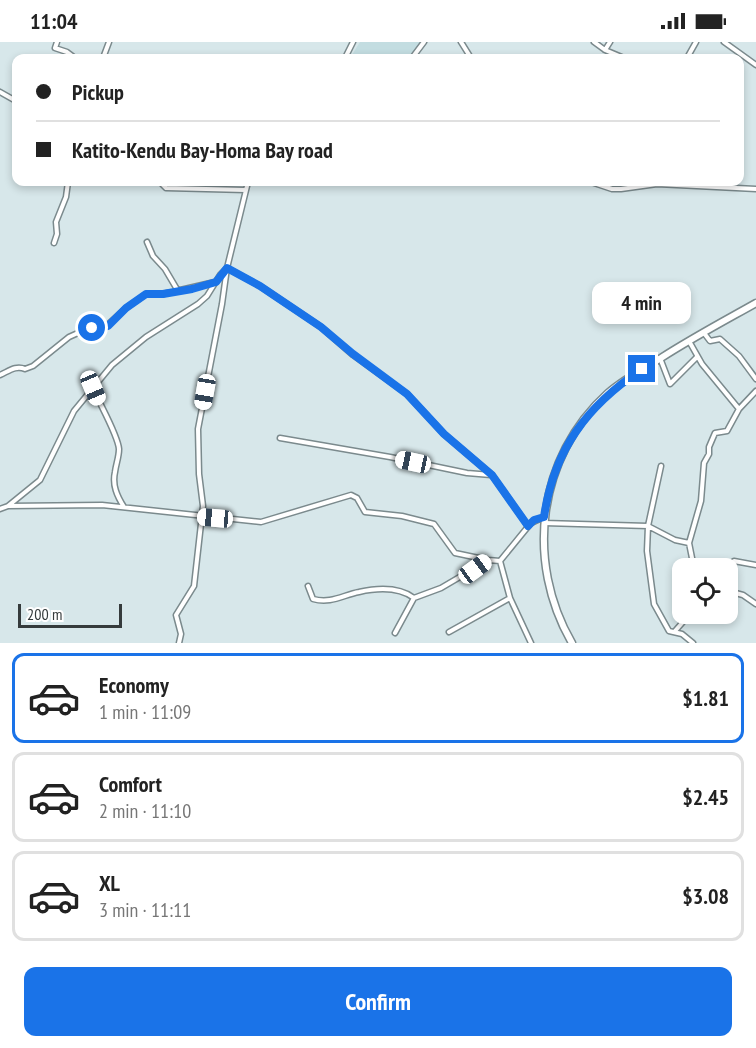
<!DOCTYPE html>
<html lang="en">
<head>
<meta charset="utf-8">
<style>
	:root { --surface:#fff; --page:#f2f2f2; --text:#222; --muted:#767676; --line:#e0e0e0; --accent:#1a73e8 }
	body { margin:0; font-family:"PT Sans Narrow",sans-serif; background:var(--page); color:var(--text); height:100vh; display:flex; flex-direction:column; font-size:22px; white-space:nowrap }
	* { box-sizing:border-box; margin:0 }
	p { font-size:20px; color:var(--muted) }
	.icon { flex:none; width:33px; height:33px; fill:none; stroke:currentColor; stroke-width:2; stroke-linecap:round; stroke-linejoin:round }
	.map { position:relative; height:601px; overflow:hidden }
	.drawer { display:flex; flex-direction:column; background:var(--surface); flex:1 }
	.drawer>* { flex:none }
	.top-card { position:absolute; left:12px; top:12px; width:732px; height:132px; border-radius:12px; box-shadow:0 3px 9px #0003; display:grid; align-content:center; height:132px; padding:0 24px; background:var(--surface) }
	.buttons { position:absolute; left:672px; top:516px; display:grid; gap:12px }
	.buttons a { display:grid; place-items:center; width:66px; height:66px; border-radius:12px; background:var(--surface); box-shadow:0 3px 9px #0003; font-size:30px }
	.scale { position:absolute; left:18px; bottom:15px; width:104px; box-sizing:border-box; padding-left:6px; border:3px solid #353b3c; border-top:0; font-size:16px; line-height:21px; white-space:nowrap; color:#353b3c; -webkit-text-stroke:4px #fff; paint-order:stroke }
	.end { position:absolute; width:27px; height:27px; margin:-14px; border:8px solid #1a73e8; background:#fff; box-shadow:0 0 0 3px #fff }
	.from { border-radius:50% }
	.bubble { position:absolute; height:42px; border-radius:12px; background:var(--surface); box-shadow:0 3px 9px #0003; font-size:20px; font-weight:600; line-height:42px; text-align:center }
	.car { position:absolute; width:18px; height:36px; margin:-18px -9px; border-radius:8px; box-shadow:0 0 4px 2px #0007; background:linear-gradient(#fff 24%,#345 0 40%,#fff 0 76%,#345 0 86%,#fff 0) }
	.top-card b { display:flex; align-items:center; gap:21px; height:57px; font-size:22px }
	.top-card b+b { border-top:2px solid var(--line) }
	.top-card i { width:15px; height:15px; background:var(--text) }
	ul { padding:10px 0 0; list-style:none }
	li { display:flex; align-items:center; gap:18px; height:90px; margin:0 12px 9px; padding:0 12px; border:3px solid var(--line); border-radius:12px }
	li div { flex:1 }
	li b { display:block; font-size:22px }
	li em { font-style:normal; font-weight:600 }
	li.current { border-color:var(--accent) }
	li>.icon { width:54px; height:54px; stroke-width:1.5 }
	.cta { display:flex; gap:12px; margin-top:auto; padding:12px 24px }
	.cta a { flex:1; height:69px; border-radius:12px; background:var(--accent); color:#fff; font-size:24px; font-weight:600; line-height:69px; text-align:center }
	.status { display:flex; justify-content:space-between; align-items:center; height:42px; padding:0 30px; background:var(--surface); direction:ltr }
	.status svg { height:16px; fill:currentColor }
	.map>svg:first-child { display:block }
</style>
</head>
<body>
<div class="status"><b>11:04</b><svg viewBox="0 0 49 12"><path d="M0 12V9h3v3zM5 12V6h3v6zM10 12V3h3v9zM15 12V0h3v12zM26 1h20v11H26zM47 4h2v5h-2z"/></svg></div>
<div class="map">
<svg width="756" height="601" viewBox="0 0 756 601">
	<rect width="100%" height="100%" fill="#d7e7ea"/>
	<path fill="#c3dde1" d="M360,0H428L415,16H350Z"/>
	<g fill="none" stroke-linecap="round" stroke-linejoin="round">
		<defs>
			<path id="minor" d="M57,0L55,6L67,10L75,16
				M461,0L471,16
				M594,0L605,8L610,0
				M724,0L756,23
				M605,8L624,16
				M103,16L109,0
				M345,16L353,0
				M412,16L424,0
				M687,16L696,0
				M0,50L16,59
				M160,140L166,146L246,148
				M591,140L612,147H621L657,142L756,147
				M147,200L153,214L165,227L178,249
				M54,201L57,192L56,180L66,155L68,140
				M704,291L710,299L720,297L739,314L756,337
				M689,299L702,322L739,367L727,389L715,391L709,405V412L704,421L701,459L689,501L694,526
				M660,316L670,342L697,315
				M0,333C9,329 16,323 25,327L33,324L69,295L89,286H104L126,266L146,252H163L215,240
				M93,346C99,361 118,393 119,407C119,415 116,422 115,430C112,443 117,454 124,465
				M739,367L756,349
				M280,396L390,415L467,431L491,433
				M661,424L648,484L647,509L654,562L669,589L682,592L693,601
				M8,464L40,438L74,369L112,323L146,295L198,262L207,254L220,233L227,226L260,244L321,285L353,313L407,352L444,392L492,433L528,484
				M0,467L8,464L102,463L261,480L351,453L357,456L365,470L402,474L434,482L455,511L488,518L500,519L531,481L544,475
				M544,481L648,484L675,498L689,501
				M500,519L510,556L531,601
				M725,526L734,519L756,523
				M308,544L313,557C331,562 343,553 359,550C377,546 399,545 414,556L441,546L487,519
				M728,549L743,553L756,562
				M675,589L690,572
				M449,590L510,556
				M395,591L414,556
				M179,601L181,592L176,573L194,544L203,464L199,432L198,387L222,262L227,226L248,140"/>
			<path id="highway" d="M572,601C525,520 537,415 608,351C624,337 643,327 661,316C692,296 724,279 756,261"/>
		</defs>
		<use href="#minor" stroke="#7b8a8d" stroke-width="7"/>
		<use href="#highway" stroke="#7b8a8d" stroke-width="9"/>
		<use href="#minor" stroke="#fff" stroke-width="4"/>
		<use href="#highway" stroke="#fff" stroke-width="6"/>
	</g>
	<g fill="none" stroke-linecap="round" stroke-linejoin="round">
		<path stroke="#1a73e8" stroke-width="8" d="M92,286H101L108,284L126,266L146,252H163L192,247L216,240L227,226L260,244L321,285L353,312L407,352L444,392L492,433L528,484L534,478L544,475C554,407 587,364 642,327"/>
	</g>
</svg>
<div class="buttons">
<a><svg class="icon" aria-label="locate" viewBox="0 0 24 24"><circle cx="12" cy="12" r="6"/><path d="M12 2v4M12 18v4M2 12h4M18 12h4"/></svg></a>
</div>
<div class="scale">200 m</div>
<i class="end from" style="left:92px;top:286px"></i>
<i class="end" style="left:642px;top:327px"></i>
<div class="bubble" style="left:592px;top:240px;width:99px">4 min</div>
<i class="car" style="left:93px;top:346px;rotate:157deg"></i>
<i class="car" style="left:205px;top:350px;rotate:190deg"></i>
<i class="car" style="left:413px;top:420px;rotate:282deg"></i>
<i class="car" style="left:215px;top:476px;rotate:275deg"></i>
<i class="car" style="left:475px;top:527px;rotate:54deg"></i>
<div class="top-card">
<b><i class="from"></i>Pickup</b>
<b><i></i>Katito-Kendu Bay-Homa Bay road</b>
</div>
</div>
<section class="drawer">
<ul>
<li class="current"><svg class="icon" aria-label="car" viewBox="0 0 24 24"><path d="M5 17H2v-5l4-1 3-4h7l3 4 3 1v5h-3M9 17h6M6 11h13"/><circle cx="7" cy="17" r="2"/><circle cx="17" cy="17" r="2"/></svg><div><b>Economy</b><p>1 min · 11:09</p></div><em>$1.81</em></li>
<li><svg class="icon" aria-label="car" viewBox="0 0 24 24"><path d="M5 17H2v-5l4-1 3-4h7l3 4 3 1v5h-3M9 17h6M6 11h13"/><circle cx="7" cy="17" r="2"/><circle cx="17" cy="17" r="2"/></svg><div><b>Comfort</b><p>2 min · 11:10</p></div><em>$2.45</em></li>
<li><svg class="icon" aria-label="car" viewBox="0 0 24 24"><path d="M5 17H2v-5l4-1 3-4h7l3 4 3 1v5h-3M9 17h6M6 11h13"/><circle cx="7" cy="17" r="2"/><circle cx="17" cy="17" r="2"/></svg><div><b>XL</b><p>3 min · 11:11</p></div><em>$3.08</em></li>
</ul>
<div class="cta"><a>Confirm</a></div>
</section>
</body>
</html>
